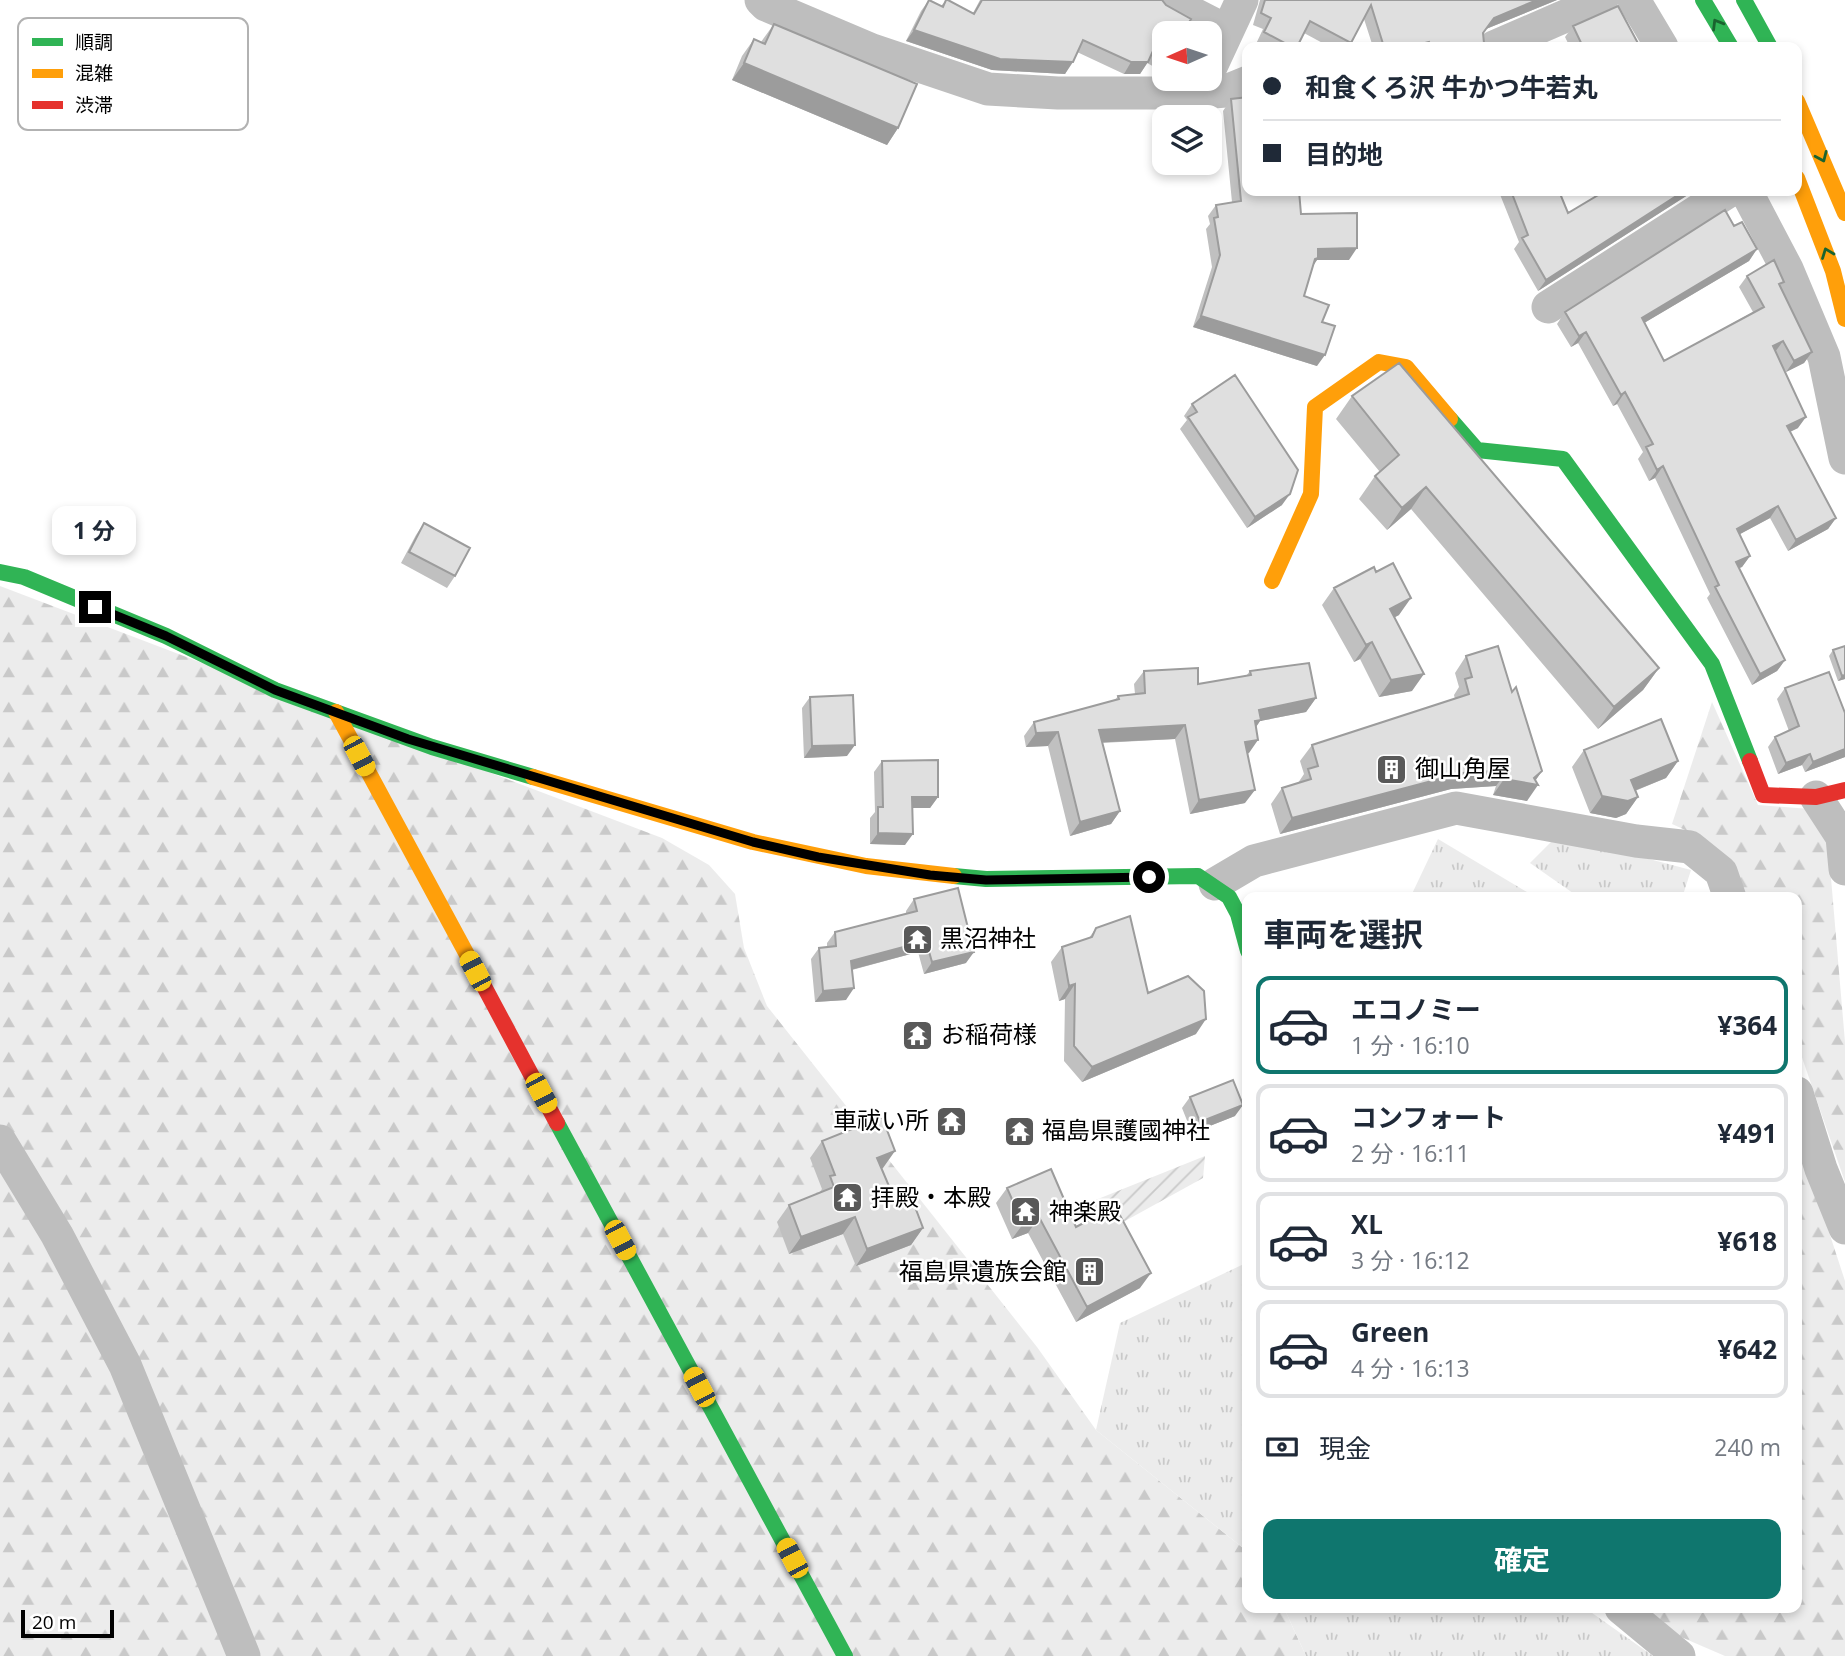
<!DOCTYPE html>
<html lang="ja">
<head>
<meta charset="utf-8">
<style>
	:root { --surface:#fff; --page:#f2f2f3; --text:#1f2937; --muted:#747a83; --line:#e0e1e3; --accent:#0f766e }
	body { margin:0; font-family:"Open Sans","Noto Sans JP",sans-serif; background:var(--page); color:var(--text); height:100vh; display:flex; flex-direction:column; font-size:26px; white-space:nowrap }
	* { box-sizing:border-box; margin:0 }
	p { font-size:23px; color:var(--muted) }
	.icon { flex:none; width:38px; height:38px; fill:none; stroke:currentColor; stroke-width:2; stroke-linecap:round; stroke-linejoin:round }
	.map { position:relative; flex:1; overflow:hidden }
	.panel { position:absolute; left:1242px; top:892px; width:560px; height:721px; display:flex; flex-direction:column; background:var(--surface); border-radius:14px; box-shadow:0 4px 10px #0003 }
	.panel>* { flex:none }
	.top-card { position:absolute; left:1242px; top:42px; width:560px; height:154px; border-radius:14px; box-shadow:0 4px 10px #0003; display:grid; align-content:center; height:154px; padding:0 21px; background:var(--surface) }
	.needle { width:46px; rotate:267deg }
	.fabs { position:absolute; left:1152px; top:21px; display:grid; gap:14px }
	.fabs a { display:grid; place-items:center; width:70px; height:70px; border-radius:14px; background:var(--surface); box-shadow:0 4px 10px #0003; font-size:35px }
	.scale { position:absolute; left:21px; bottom:18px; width:93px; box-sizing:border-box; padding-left:7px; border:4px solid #000; border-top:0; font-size:19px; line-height:24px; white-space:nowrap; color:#000; -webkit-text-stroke:5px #fff; paint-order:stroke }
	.end { position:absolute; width:32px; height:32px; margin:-16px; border:9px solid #000; background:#fff; box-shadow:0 0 0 4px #fff }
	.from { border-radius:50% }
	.bubble { position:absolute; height:49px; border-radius:14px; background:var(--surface); box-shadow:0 4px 10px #0003; font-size:23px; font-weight:700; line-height:49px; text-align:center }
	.car { position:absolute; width:21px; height:42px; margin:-21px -10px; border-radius:9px; box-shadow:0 0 5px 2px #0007; background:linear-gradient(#f5c518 24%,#345 0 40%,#f5c518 0 76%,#345 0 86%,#f5c518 0) }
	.top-card b { display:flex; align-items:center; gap:24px; height:66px; font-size:26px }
	.top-card b+b { border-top:2px solid var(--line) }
	.top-card i { width:18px; height:18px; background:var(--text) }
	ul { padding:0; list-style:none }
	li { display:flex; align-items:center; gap:21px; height:98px; margin:0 14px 10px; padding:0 7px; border:4px solid var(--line); border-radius:14px }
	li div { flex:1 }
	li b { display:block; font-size:26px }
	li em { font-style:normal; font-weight:700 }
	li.on { border-color:var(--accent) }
	li>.icon { width:63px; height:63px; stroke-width:1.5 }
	h2 { padding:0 21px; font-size:32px; line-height:84px }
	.pay { display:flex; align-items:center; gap:18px; height:77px; padding:0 21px; font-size:26px }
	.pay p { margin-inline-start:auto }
	.action { display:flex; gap:14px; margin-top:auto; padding:14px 21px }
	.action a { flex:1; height:80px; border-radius:14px; background:var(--accent); color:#fff; font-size:28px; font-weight:700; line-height:80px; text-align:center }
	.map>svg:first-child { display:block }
</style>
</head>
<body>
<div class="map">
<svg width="1845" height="1656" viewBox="0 0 1845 1656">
	<defs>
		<pattern id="forest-firs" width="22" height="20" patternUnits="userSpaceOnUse" patternTransform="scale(1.75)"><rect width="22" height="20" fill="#ececec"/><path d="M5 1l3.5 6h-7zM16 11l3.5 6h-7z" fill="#c9c9c9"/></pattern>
		<pattern id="park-tufts" width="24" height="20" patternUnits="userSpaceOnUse" patternTransform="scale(1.75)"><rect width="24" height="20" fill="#ececec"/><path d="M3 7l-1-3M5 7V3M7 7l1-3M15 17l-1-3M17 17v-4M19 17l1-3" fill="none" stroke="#c9c9c9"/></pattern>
		<pattern id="garden-furrows" width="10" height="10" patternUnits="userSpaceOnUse" patternTransform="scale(1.75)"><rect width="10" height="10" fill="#ececec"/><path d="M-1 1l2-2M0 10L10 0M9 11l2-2" fill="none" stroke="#c9c9c9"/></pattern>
	</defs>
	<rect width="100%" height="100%" fill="#fff"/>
	<path fill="url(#forest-firs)" d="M0,586L662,838L709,865L735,894L744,948L767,1006L1037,1347L1096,1430L1248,1552V1608H1284L1306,1656H0Z
		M1712,702L1758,805L1810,809L1828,843L1845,1042V1182L1797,1043V898H1747C1732,854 1712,842 1672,824Z
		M1797,1134L1845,1281V1656H1725L1681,1637L1644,1608H1797Z"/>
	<path fill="url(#park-tufts)" d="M1558,835L1691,870L1682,898H1580L1530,863Z
		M1438,839L1537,898H1410Z
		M1248,1262V1552L1096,1430L1120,1323Z
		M1284,1608H1585L1653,1656H1306Z"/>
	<path fill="url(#garden-furrows)" d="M1205,1156L1203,1178L1116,1226L1089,1221L1083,1205Z"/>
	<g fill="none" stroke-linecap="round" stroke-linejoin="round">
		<path stroke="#bebebe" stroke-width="33" d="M761,0L766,5L872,50L988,89L1058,93H1200L1226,91L1248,82
			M1167,0L1227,31
			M1634,0L1662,47
			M1494,47L1602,0
			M1209,71L1242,0
			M1746,191L1787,269L1824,357L1845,458
			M1548,307L1729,191
			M1816,797L1842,837L1845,869
			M1215,884L1254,861L1456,808L1636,841L1690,847L1721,872L1730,898
			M1797,1093L1821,1169L1845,1228
			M0,1141L57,1235L125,1365L244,1656
			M1621,1608L1679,1656"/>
		<path stroke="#30b455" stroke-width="16" d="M1703,0L1731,47
			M1744,0L1770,47
			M1450,419L1477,450L1563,459L1712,664L1750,761
			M0,572L24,577L166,636L275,690L432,747L533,777
			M954,876L986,879L1198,876L1229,897L1238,914L1248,951
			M557,1123L845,1656"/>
		<path stroke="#ff9f0a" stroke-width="16" d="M1797,101L1845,213
			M1797,178L1833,271L1845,319
			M1272,581L1311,494L1315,407L1379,362L1406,367L1450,419
			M336,712L478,975
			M533,777L753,842L866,866L954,876"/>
		<path stroke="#e5322d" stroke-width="16" d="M1750,761L1763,795L1816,797L1845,790
			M478,975L557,1123"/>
	</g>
	<path fill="#c0c0c0" d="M929,0L941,6L946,0L973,13L980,0H1162L1164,66L1160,70L1147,63L1140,74H1124L1077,52L1065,74L992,70L906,41L921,11Z
		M1260,0H1557L1486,29L1483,34L1484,43L1488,47H1373L1364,19L1348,47H1330L1304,33L1297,47H1263L1256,44L1263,29L1253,25Z
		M774,24L898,128L887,145L732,80L742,56L754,39L761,42Z
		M1573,26L1640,47H1570L1565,37Z
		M1231,99L1301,214L1349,260H1317L1313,266L1304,296L1322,322L1317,366L1193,327L1212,267L1206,229L1210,224L1208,216L1216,205L1232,202L1223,111Z
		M1492,191H1559L1568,213L1694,191L1538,291L1514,249L1519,242L1499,192L1494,195Z
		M1734,226L1757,249L1749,261L1644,323L1664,361L1753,312L1739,287L1747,276L1780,287L1812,352L1804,363L1786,372L1780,362L1798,428L1790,432L1836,518L1828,529L1788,551L1770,518L1740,534L1750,556L1742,567L1739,568L1785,660L1777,671L1752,685L1707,598L1710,594L1655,478L1649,481L1638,459L1643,452L1617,404L1613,406L1578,343L1571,347L1557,324L1565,312Z
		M1352,396L1659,668L1643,690L1598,729L1411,509L1387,530L1359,499L1375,476L1380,472L1336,419Z
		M1192,404L1282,505L1247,528L1180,429L1187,420L1184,416Z
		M424,523L455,576L447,588L401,563L416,535Z
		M1334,588L1399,615L1395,617L1412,691L1379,697L1360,659L1354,662L1322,605Z
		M1833,650L1845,679L1838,681L1829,656Z
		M1466,656L1512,692L1542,771L1535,781L1527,801L1493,795L1496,786L1451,789L1280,834L1271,804L1282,788L1298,783L1304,774L1300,761L1312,745L1455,699L1454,695L1459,687L1455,673Z
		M1144,671L1198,684L1246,676L1250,671L1316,698L1306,712L1260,721L1256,727L1248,754L1245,803L1190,814L1175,739L1102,743L1120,811L1111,824L1070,836L1048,746L1026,747L1024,736L1034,722L1115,700L1118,696L1135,694L1134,684Z
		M1785,688L1845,757L1805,772L1802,765L1778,774L1768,747L1775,737L1789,731L1777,699Z
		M810,697L847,756L804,758L802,708Z
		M1584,750L1678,761L1666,778L1635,791L1638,797L1626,814L1616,818L1590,813L1572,767Z
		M882,761L938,797L930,808H913L905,845L870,844V818L875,812L874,772Z
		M914,899L966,963L924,974L918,952L852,970L846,1000L815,1002L811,959L819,948L827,947V943L835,932L906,914V911Z
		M1096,928L1148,993L1196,1034L1082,1082L1064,1061L1065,999L1059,1001L1051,962L1062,947L1089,938Z
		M1190,1097L1235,1116L1192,1133L1182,1108Z
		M822,1141L883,1168H882L897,1205L923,1228L911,1245L856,1266L843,1234L789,1254L777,1222L789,1205L819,1193L822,1189L810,1158Z
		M1007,1188L1076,1227L1140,1288L1076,1322L1028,1233L1012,1239L996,1203Z"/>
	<path fill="#9c9c9c" d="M1537,0H1557L1486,29L1475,44L1494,18Z
		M914,30L1073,62L1065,74L992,70L906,41Z
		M1429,42L1425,47H1410Z
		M1131,62H1148L1140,74H1124Z
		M744,63L898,128L887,145L732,80Z
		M1684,191H1694L1538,291L1546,280Z
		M1357,248L1349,260H1317L1310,270L1318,249Z
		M1757,249L1749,261L1634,329L1642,318Z
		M1201,316L1325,355L1317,366L1193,327Z
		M1586,332L1578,343L1571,347L1579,336Z
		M1783,341L1775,352L1773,346Z
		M1812,352L1804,363L1786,372L1794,361Z
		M1625,392L1617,404L1613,406L1621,395Z
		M1806,417L1798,428L1779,437L1787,426Z
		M1663,466L1655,478L1649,481L1657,470Z
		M1426,487L1411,509L1387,530L1402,508Z
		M1290,494L1282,505L1247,528L1255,517Z
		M1778,506L1770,518L1729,540L1737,529Z
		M1836,518L1828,529L1788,551L1796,540Z
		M1750,556L1742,567L1728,573L1736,562Z
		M1411,598L1399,615L1378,626L1390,609Z
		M1372,642L1360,659L1354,662L1366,645Z
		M1785,660L1777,671L1752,685L1760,674Z
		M1659,668L1643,690L1598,729L1614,707Z
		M1424,674L1412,691L1379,697L1391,680Z
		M1845,675V679L1838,681L1842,676Z
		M1316,698L1306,712L1260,721L1252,733L1245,734L1259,710Z
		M1185,725L1175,739L1089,743L1099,730Z
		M1058,732L1048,746L1026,747L1036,733Z
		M1258,740L1249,753L1236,756L1245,742Z
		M855,745L847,756L804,758L812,746Z
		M1845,749V757L1805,772L1813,762Z
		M1810,754L1802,765L1778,774L1786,763Z
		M1678,761L1666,778L1619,797L1631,780Z
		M1508,770L1496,786L1451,789L1280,834L1292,818L1462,773Z
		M1542,771L1533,784L1538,785L1527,801L1493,795L1504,779L1534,778Z
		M1255,790L1245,803L1190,814L1199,800Z
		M1602,796L1638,797L1626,814L1616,818L1590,813Z
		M912,797H938L930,808H904Z
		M1120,811L1111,824L1070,836L1080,822Z
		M878,833L913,834L905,845L870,844Z
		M926,941L918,952L843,972L851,961Z
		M974,952L966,963L924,974L932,962Z
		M1075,984L1065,999L1059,1001L1069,986Z
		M854,988L846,1000L815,1002L823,991Z
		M1206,1019L1196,1034L1082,1082L1092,1067Z
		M1243,1105L1235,1116L1192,1133L1200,1122Z
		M895,1151L883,1168L866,1175L877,1158Z
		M855,1217L843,1234L789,1254L801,1237Z
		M1039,1217L1028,1233L1012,1239L1023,1224Z
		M923,1228L911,1245L856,1266L867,1249Z
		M1151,1273L1140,1288L1076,1322L1087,1307Z"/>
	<path fill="#dfdfdf" stroke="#9c9c9c" stroke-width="2" d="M929,0L943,7L946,0H948L974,14L982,0H1162L1166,5L1191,19L1185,29L1192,33H1164V57L1153,51L1148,62H1131L1083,40L1073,62L1000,59L914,30Z
		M1265,0H1537L1494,18L1483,33L1484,43L1488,47H1432L1429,42L1410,47H1402L1401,46L1396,47H1384L1371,5L1351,43L1310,21L1297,47H1292L1264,32L1271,18L1261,13Z
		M1618,6L1640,47H1583L1573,26Z
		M774,24L917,84L898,128L744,63L754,39L765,44Z
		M1248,97V191H1299L1301,214L1357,213V248L1318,249V258L1315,259L1304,296L1329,305L1322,322L1335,326L1325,355L1201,316L1220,255L1214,218L1218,217L1216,205L1241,201L1231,99Z
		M1511,191H1559L1568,213L1605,191H1684L1546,280L1522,238L1528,235Z
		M1725,210L1734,226L1742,222L1757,249L1642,318L1664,361L1764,307L1747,276L1774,260L1784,282L1779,284L1812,352L1794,361L1783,341L1773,346L1806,417L1787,426L1836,518L1796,540L1778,506L1737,529L1750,556L1736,562L1785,660L1760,674L1715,587L1719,585L1663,466L1657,470L1646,447L1653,444L1625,392L1621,395L1586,332L1579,336L1565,312Z
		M1399,363L1659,668L1614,707L1426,487L1402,508L1375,476L1399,455L1352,396Z
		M1235,375L1298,470L1290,494L1255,517L1188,417L1197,412L1192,404Z
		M424,523L470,548L455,576L409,552Z
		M1393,563L1411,598L1390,609L1424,674L1391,680L1372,642L1366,645L1334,588L1374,567L1376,572Z
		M1498,646L1512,692L1516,687L1542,771L1534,778L1538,785L1504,779L1508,770L1462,773L1292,818L1282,788L1311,779L1308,769L1318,766L1312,745L1469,694L1465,679L1472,677L1466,656Z
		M1845,646V675L1842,676L1833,650Z
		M1309,663L1316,698L1259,710L1261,720L1255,721L1258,740L1245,742L1255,790L1199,800L1185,725L1099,730L1120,811L1080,822L1058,732L1036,733L1034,722L1119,699L1118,696L1145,693L1144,671L1198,668V684L1251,675L1250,671Z
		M1829,672L1845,713V749L1813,762L1810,754L1786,763L1775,737L1799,726L1785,688Z
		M853,695L855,745L812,746L810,697Z
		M1661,719L1678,761L1631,780L1638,797L1628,801L1602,796L1584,750Z
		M938,760V797H912L913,834L878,833V807H883L882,761Z
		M958,888L974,952L932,962L926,941L851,961L854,988L823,991L819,948L836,946L835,932L917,911L914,899Z
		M1130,916L1148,993L1188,976L1204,991L1206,1019L1092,1067L1074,1046L1075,984L1069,986L1062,947L1092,937L1096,928Z
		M1233,1080L1243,1105L1200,1122L1190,1097Z
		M882,1117L895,1151L877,1158L897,1205L912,1199L923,1228L867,1249L855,1217L801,1237L789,1205L834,1187L830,1176L835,1175L822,1141Z
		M1051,1169L1076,1227L1115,1206L1151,1273L1087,1307L1039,1217L1023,1224L1007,1188Z"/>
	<defs><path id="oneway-chevron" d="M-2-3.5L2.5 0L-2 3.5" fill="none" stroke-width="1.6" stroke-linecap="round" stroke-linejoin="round" transform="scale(1.75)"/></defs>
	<g stroke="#1a632f">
		<use href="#oneway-chevron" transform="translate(1717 24) rotate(-121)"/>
		<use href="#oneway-chevron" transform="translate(1822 157) rotate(66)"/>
		<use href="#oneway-chevron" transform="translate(1827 253) rotate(-111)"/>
	</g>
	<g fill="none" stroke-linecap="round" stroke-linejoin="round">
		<path stroke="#000" stroke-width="9" d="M95,607L166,636L275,690L408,739L753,842L818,857L930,875L986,880L1149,877"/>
	</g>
	<defs>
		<symbol id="building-square" viewBox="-11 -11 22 22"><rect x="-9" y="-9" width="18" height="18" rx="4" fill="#595959" stroke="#fff"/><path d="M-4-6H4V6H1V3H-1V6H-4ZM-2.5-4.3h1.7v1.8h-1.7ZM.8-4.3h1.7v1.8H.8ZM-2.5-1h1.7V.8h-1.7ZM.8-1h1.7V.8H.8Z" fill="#fff"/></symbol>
		<symbol id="temple-square" viewBox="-11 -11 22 22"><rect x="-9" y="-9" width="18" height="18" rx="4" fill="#595959" stroke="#fff"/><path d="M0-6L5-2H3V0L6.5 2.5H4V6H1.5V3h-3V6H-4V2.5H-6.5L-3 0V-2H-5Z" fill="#fff"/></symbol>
	</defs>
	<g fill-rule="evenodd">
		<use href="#building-square" x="1374" y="752" width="35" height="35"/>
		<use href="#temple-square" x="900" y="922" width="35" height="35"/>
		<use href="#temple-square" x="900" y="1018" width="35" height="35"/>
		<use href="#temple-square" x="934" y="1104" width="35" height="35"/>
		<use href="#temple-square" x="1002" y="1114" width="35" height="35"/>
		<use href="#temple-square" x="830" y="1180" width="35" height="35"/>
		<use href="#temple-square" x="1008" y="1194" width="35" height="35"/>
		<use href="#building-square" x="1072" y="1254" width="35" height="35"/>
	</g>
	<g text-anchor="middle" stroke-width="5" stroke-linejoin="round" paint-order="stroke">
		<g font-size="24" fill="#000" stroke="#fff" text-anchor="start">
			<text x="1415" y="777">御山角屋</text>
			<text x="940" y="947">黒沼神社</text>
			<text x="941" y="1043">お稲荷様</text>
			<text x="929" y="1129" text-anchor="end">車祓い所</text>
			<text x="1042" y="1139">福島県護國神社</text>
			<text x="871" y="1206">拝殿・本殿</text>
			<text x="1049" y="1220">神楽殿</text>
			<text x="1067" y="1280" text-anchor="end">福島県遺族会館</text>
		</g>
	</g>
	<rect x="18" y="18" width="230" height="112" rx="10" fill="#fff" stroke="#b2b2b2" stroke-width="2"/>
	<rect x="32" y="38" width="31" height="8" fill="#30b455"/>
	<rect x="32" y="69" width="31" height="9" fill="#ff9f0a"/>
	<rect x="32" y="101" width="31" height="8" fill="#e5322d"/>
	<g font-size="19" fill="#000">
		<text x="75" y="49">順調</text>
		<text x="75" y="80">混雑</text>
		<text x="75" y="112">渋滞</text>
	</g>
</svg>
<div class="fabs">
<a><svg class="needle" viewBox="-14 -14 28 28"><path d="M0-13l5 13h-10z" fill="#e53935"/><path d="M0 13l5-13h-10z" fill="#747a83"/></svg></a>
<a><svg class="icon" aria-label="layers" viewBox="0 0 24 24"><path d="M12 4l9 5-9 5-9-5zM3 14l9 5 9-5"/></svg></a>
</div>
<div class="scale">20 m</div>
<i class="end from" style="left:1149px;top:877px"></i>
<i class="end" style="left:95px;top:607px"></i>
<div class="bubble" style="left:52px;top:506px;width:84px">1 分</div>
<i class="car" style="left:359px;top:756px;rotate:152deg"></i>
<i class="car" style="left:475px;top:971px;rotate:332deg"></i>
<i class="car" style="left:541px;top:1093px;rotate:152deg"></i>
<i class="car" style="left:620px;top:1240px;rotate:152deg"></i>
<i class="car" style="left:699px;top:1387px;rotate:332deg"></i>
<i class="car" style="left:792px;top:1558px;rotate:332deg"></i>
<div class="top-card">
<b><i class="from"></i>和食くろ沢 牛かつ牛若丸</b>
<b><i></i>目的地</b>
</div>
<section class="panel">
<h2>車両を選択</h2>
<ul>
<li class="on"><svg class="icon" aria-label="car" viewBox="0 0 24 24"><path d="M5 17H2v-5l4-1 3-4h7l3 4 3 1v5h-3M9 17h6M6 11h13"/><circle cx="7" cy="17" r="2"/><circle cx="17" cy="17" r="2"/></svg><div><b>エコノミー</b><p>1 分 · 16:10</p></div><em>¥364</em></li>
<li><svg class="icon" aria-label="car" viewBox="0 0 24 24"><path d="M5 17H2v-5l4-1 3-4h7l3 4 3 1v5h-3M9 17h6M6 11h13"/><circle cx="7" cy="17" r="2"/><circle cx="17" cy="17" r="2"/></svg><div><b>コンフォート</b><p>2 分 · 16:11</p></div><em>¥491</em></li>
<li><svg class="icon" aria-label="car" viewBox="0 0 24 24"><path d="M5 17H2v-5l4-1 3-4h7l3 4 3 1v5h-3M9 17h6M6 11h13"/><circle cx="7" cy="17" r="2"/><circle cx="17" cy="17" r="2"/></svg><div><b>XL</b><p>3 分 · 16:12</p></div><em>¥618</em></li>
<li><svg class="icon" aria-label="car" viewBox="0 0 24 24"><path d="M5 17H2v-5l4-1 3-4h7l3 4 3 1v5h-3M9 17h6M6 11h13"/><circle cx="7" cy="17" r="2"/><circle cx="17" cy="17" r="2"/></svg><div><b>Green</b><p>4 分 · 16:13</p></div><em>¥642</em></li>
</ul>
<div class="pay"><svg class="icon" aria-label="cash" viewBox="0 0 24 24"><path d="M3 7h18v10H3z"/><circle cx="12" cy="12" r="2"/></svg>現金<p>240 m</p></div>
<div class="action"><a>確定</a></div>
</section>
</div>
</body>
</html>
